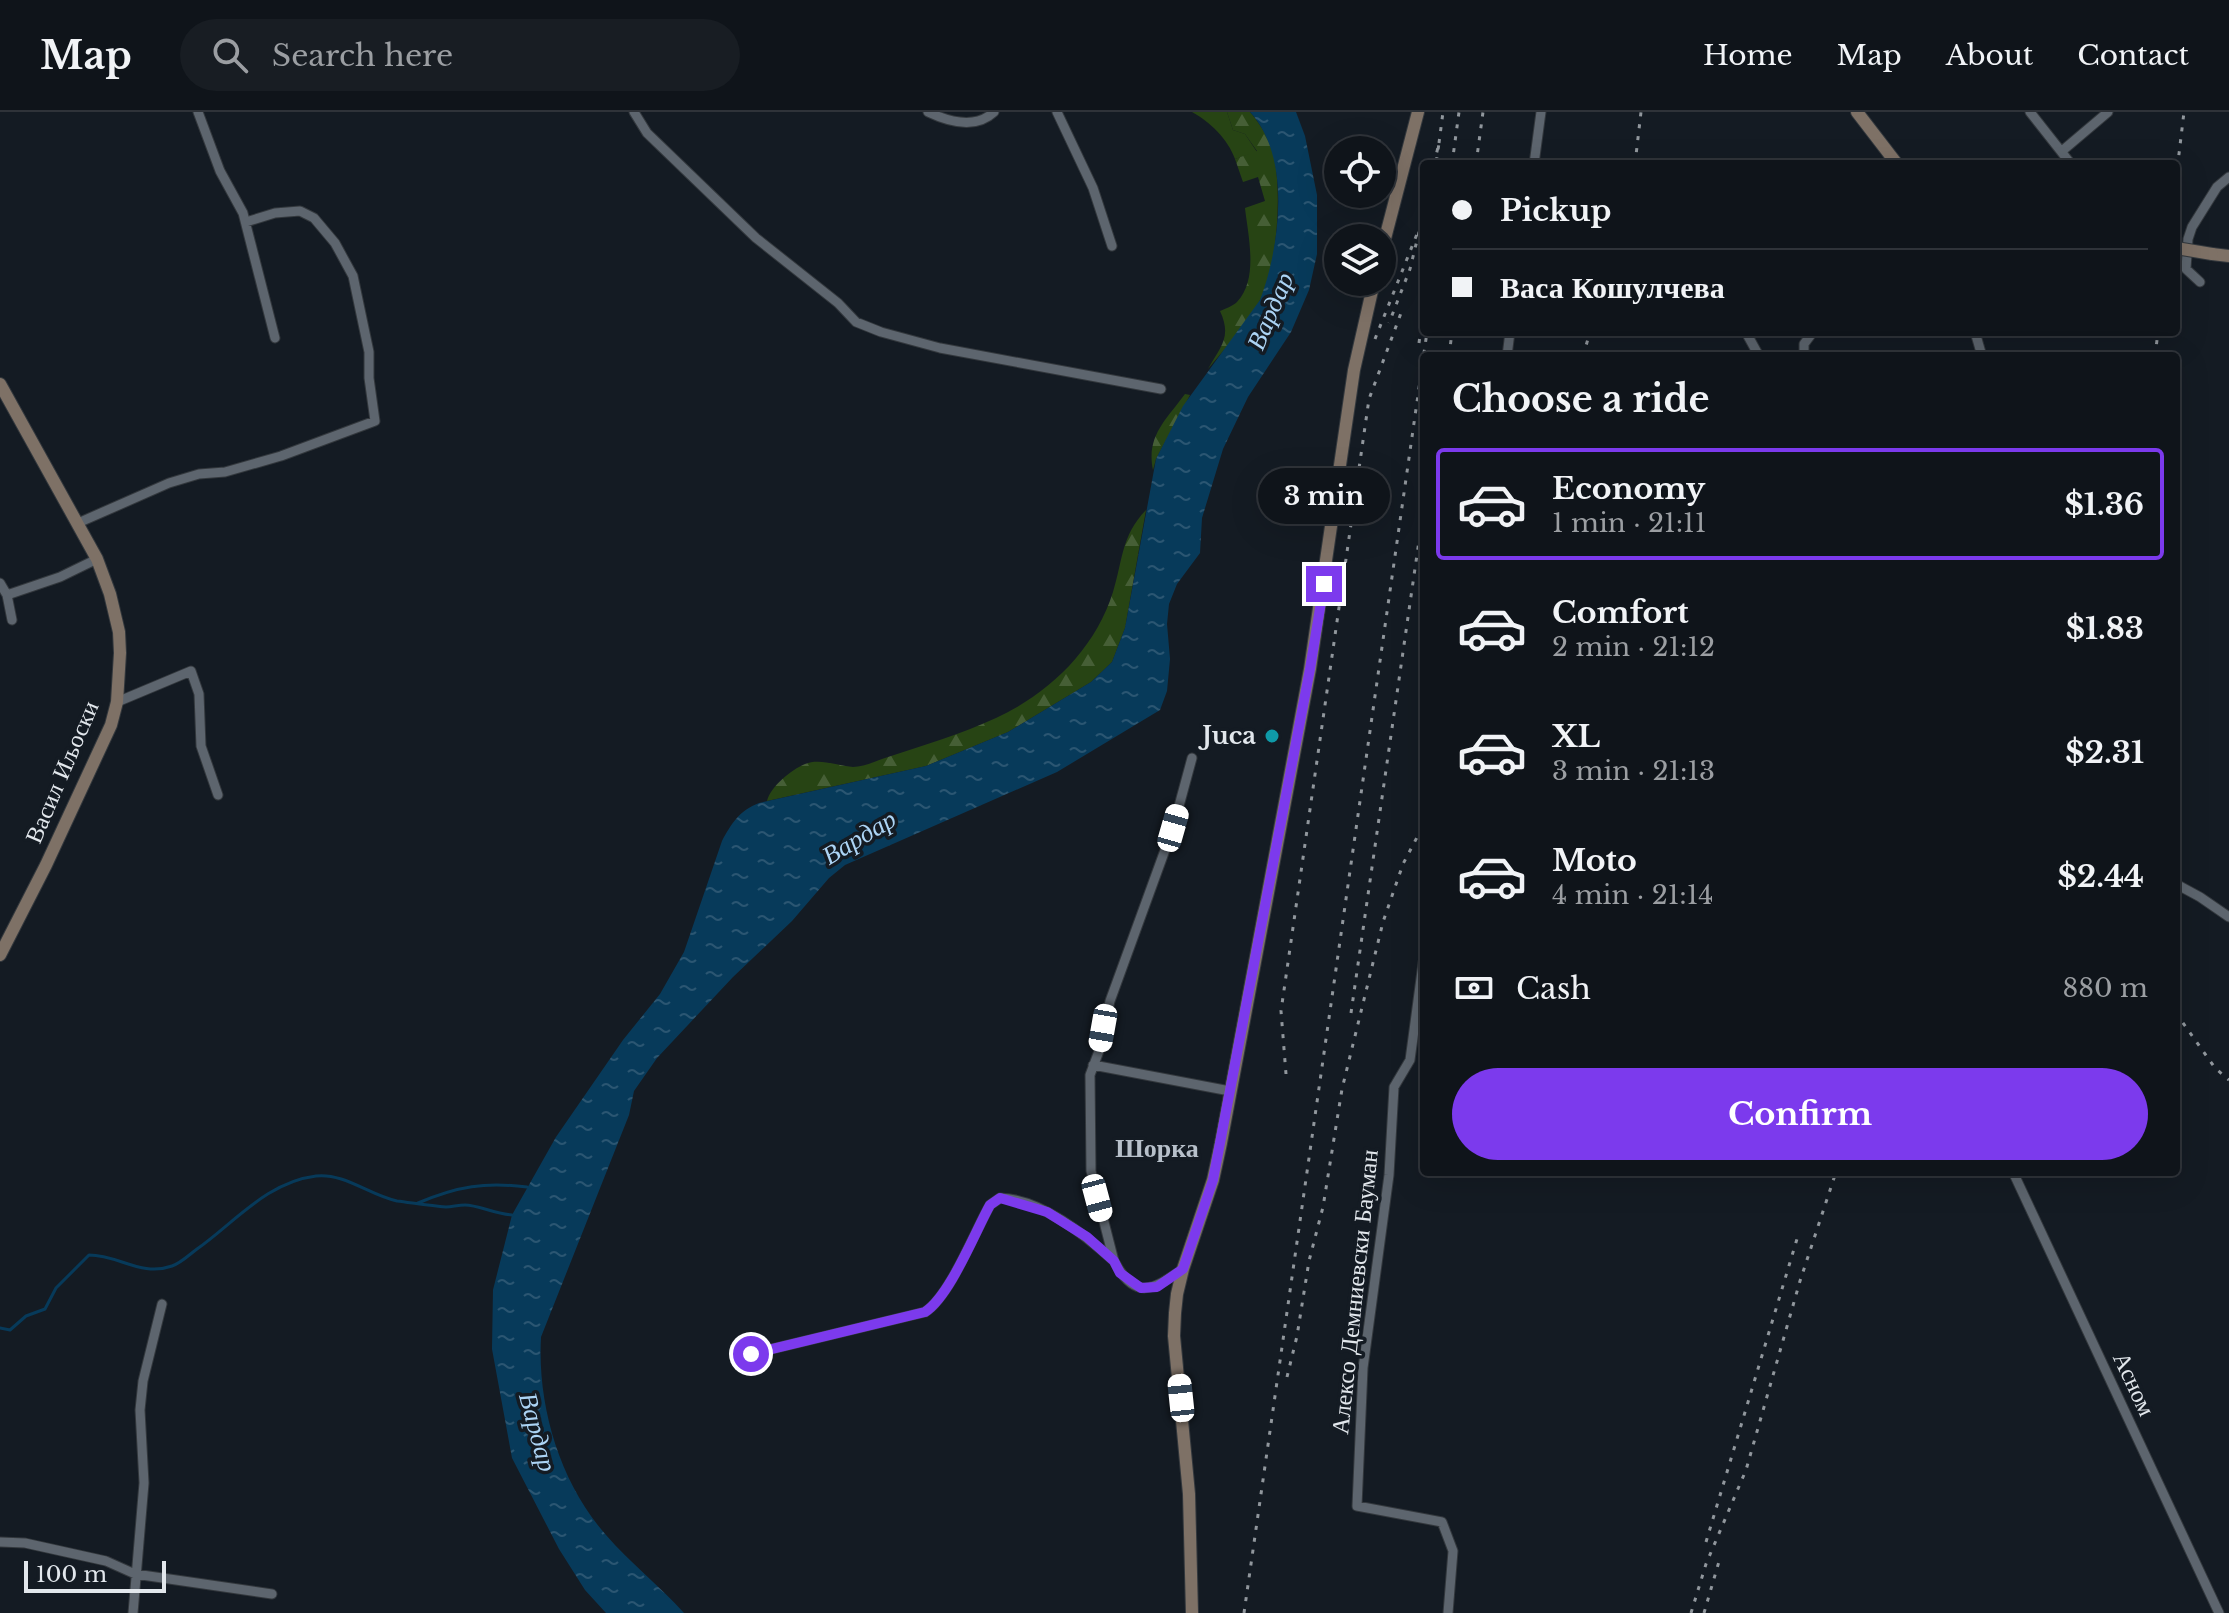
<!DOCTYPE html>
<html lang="en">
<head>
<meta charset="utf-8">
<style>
	:root { --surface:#0f141a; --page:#181d23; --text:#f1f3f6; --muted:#9b9ea2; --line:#2f3339; --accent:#7c3aed }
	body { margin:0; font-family:"Libre Baskerville",serif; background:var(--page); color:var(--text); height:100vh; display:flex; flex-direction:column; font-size:30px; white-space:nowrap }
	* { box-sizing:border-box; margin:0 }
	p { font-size:26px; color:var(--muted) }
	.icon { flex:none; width:44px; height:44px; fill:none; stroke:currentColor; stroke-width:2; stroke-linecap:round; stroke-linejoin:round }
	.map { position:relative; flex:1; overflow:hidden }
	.details { position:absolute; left:1420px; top:240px; width:760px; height:824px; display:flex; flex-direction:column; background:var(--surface); border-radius:8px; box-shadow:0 8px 32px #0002,0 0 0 2px var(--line) }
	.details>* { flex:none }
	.hud { position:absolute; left:1420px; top:48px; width:760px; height:176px; border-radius:8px; box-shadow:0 8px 32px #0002,0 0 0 2px var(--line); display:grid; align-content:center; height:176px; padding:0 32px; background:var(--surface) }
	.tools { position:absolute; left:1324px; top:24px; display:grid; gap:16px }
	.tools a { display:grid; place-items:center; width:72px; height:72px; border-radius:50%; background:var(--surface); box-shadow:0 8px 32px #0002,0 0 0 2px var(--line); font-size:40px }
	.scale { position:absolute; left:24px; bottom:20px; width:142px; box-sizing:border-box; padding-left:8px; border:4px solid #e2e7ec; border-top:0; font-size:22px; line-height:28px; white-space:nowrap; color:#e2e7ec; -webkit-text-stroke:6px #141b23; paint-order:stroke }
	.end { position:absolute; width:36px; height:36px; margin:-18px; border:10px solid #7c3aed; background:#fff; box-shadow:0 0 0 4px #fff }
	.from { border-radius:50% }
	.bubble { position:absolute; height:56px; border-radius:28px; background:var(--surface); box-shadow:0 8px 32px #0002,0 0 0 2px var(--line); font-size:26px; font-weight:800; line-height:56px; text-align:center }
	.car { position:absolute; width:24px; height:48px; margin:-24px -12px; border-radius:10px; box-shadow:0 0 6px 2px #0007; background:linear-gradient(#fff 24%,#345 0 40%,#fff 0 76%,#345 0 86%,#fff 0) }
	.hud b { display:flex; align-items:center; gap:28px; height:76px; font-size:30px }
	.hud b+b { border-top:2px solid var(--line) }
	.hud i { width:20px; height:20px; background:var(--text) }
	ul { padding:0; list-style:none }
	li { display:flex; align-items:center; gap:24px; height:112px; margin:0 16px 12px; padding:0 16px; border:4px solid transparent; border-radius:8px }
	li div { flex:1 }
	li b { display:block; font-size:30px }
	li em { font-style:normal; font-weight:800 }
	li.on { border-color:var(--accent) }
	li>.icon { width:72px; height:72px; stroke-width:1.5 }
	h2 { padding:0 32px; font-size:36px; line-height:96px }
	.pay { display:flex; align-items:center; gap:20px; height:88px; padding:0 32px; font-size:30px }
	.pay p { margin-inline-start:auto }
	.primary-button { display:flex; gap:16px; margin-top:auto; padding:16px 32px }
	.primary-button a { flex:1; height:92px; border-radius:48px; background:var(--accent); color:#fff; font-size:32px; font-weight:800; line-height:92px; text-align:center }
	header { display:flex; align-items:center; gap:48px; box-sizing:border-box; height:112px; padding:0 40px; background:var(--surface); border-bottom:2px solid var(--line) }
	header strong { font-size:38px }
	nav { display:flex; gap:44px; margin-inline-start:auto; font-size:28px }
	.search { width:560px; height:72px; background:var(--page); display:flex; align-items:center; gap:20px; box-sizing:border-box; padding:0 28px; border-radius:44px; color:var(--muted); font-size:30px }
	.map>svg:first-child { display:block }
</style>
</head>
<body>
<header>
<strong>Map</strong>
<div class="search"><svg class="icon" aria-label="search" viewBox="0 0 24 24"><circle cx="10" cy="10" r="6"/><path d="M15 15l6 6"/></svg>Search here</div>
<nav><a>Home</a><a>Map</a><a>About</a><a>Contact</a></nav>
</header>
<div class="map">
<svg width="2229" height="1501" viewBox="0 0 2229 1501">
	<defs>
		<pattern id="forest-firs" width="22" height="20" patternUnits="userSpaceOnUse" patternTransform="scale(2)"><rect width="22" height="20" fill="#274414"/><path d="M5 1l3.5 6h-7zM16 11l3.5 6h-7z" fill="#465f36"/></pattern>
		<pattern id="water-ripples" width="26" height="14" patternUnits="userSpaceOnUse" patternTransform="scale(2)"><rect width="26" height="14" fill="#073a5a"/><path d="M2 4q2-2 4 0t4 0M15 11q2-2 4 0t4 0" fill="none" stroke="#2b5672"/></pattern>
	</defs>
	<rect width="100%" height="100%" fill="#141b23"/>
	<path fill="#274414" d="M1192,0H1227L1233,18L1245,22L1257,40L1235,47C1228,27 1210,10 1192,0Z"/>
	<path fill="url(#forest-firs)" d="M1227,0H1250C1258,9 1268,25 1272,36C1283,73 1278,154 1260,188C1247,213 1226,235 1208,257C1221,234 1232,225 1220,199C1225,197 1233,194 1237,190C1259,167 1248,123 1245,96L1265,89L1258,65L1243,70L1235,47L1257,39L1245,22L1233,18Z
		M1185,282L1190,283L1156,347L1153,358C1146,324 1166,308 1185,282Z
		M1146,398L1125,516L1112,550L1091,570L1008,620L926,654L767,689C771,674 791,658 805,652C820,646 838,654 853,655C864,655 878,648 888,645C925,633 961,622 996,606C1050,581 1095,537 1113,480C1123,448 1121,424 1146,398Z"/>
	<path fill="url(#water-ripples)" d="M1250,0H1296L1305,24L1317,83V142L1309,178L1291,220L1248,285L1223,337L1202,406L1200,441L1177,472L1169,492L1167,512L1170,547L1167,579L1160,598L1057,660L845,753L829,766L792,809L733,865L657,946L634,979L629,1003L541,1225C537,1294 560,1371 606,1423C630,1451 659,1473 684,1501H606L585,1478L559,1437L512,1346L492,1237L493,1178L512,1103L556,1025L623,928L660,882L684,840L722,729C731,712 740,698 759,691L926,654L1008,620L1091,570L1112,550L1125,516L1156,347L1183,294L1260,188C1280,135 1292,45 1250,0Z"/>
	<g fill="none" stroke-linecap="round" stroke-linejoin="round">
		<path stroke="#073a5a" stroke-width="3" d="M418,1091C458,1074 485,1070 527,1075
			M0,1216L10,1218L26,1204L45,1197L56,1176L89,1143C119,1143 141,1165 172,1154C181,1151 190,1142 197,1137C235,1110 267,1070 316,1064C345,1061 369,1083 397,1089C413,1091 431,1094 446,1095C452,1095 458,1093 465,1093C478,1093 495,1102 512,1103"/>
		<defs>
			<path id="minor" d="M198,0L220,59L243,101L275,226
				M634,0L647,21L756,126L838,191L856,210L881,220L940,236L1161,277
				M928,0C949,10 976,17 994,0
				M1057,0L1093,76L1112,134
				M2030,0L2071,52
				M2062,39L2108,0
				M1534,52L1541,0
				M2200,170L2186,157L2188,127L2192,115L2217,75L2229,65
				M1975,220L1982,244
				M1748,224L1759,244
				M1507,244L1510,220
				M1804,244V232L1813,220
				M78,411L169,371L199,362L225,360L281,344L375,309L369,266V240L353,164L335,131L314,106L300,99L275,101L246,110
				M0,471L7,483L60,465L97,447
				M7,483L12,508
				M117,590L191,559L199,582L201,634L218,683
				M2176,772L2200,785L2229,805
				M1424,844L1410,948L1394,975L1389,1063L1363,1256L1357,1394L1442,1410L1453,1439L1448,1501
				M1093,953L1230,979
				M2013,1060L2219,1501
				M1183,1157C1153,1178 1135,1189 1114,1149L1091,1059L1090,963L1099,939L1110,889L1173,716L1192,646
				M751,1242L925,1200C950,1184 974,1121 990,1093L1000,1086C1041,1087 1085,1123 1114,1149
				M0,1430L25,1431L106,1449L135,1462L272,1482
				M133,1501L144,1371L140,1298L143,1269L162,1192"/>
			<path id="secondary" d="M1857,0L1897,52
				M1382,138L1418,0
				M2212,142L2229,144
				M0,272L97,447L110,482L119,520L120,541L117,590L111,613L46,753L0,843
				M1192,1501L1189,1382L1174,1224L1175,1201L1177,1182L1183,1157L1213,1068L1221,1031L1310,557L1354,258L1374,170"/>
		</defs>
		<use href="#minor" stroke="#33383d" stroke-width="11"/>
		<use href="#secondary" stroke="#33383d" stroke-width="14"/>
		<use href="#minor" stroke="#5d656e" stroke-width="9"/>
		<use href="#secondary" stroke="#7e7166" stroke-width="12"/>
		<path stroke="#91979d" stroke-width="3" stroke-dasharray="4 8" stroke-linecap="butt" d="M1439,31L1443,0
			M1434,52L1439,31L1436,52
			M1452,52L1459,0
			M1476,52L1483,0
			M1635,52L1641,0
			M2176,67L2184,0
			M1375,227L1421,112L1410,157L1389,211
			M1419,231L1424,195
			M1449,244L1452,220
			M1583,244L1590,220
			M2155,244L2158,220
			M1351,901L1424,394
			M2176,901L2215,956L2229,968
			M1286,962L1281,899L1369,287L1401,201
			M1287,1265L1297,1224L1309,1149L1323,1095L1342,977L1383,810L1403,752L1424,712
			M1706,1430L1797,1127
			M1244,1501L1427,220
			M1691,1501L1706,1452L1746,1358L1800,1169L1836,1060
			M1704,1501L1720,1446"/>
		<defs>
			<path id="secondary-bridge" d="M2176,136L2212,142"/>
		</defs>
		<use href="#secondary-bridge" stroke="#33383d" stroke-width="14" stroke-linecap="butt"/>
		<use href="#secondary-bridge" stroke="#7e7166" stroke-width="12"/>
	</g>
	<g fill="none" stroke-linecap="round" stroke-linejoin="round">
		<path stroke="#7c3aed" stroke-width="10" d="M751,1242L925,1200C950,1184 975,1120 990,1093L1000,1086L1047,1100L1087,1125L1114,1149L1120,1161L1141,1176L1157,1175L1183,1157L1213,1068L1310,557L1324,472"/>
	</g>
	<circle fill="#0f9aa8" stroke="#141b23" stroke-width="3" cx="1272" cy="624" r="8"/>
	<g text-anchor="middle" stroke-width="7" stroke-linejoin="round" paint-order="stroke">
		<g font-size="24" font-weight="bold" fill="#e2e7ec" stroke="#141b23" text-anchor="end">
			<text x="1256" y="632">Juca</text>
		</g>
		<g font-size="24" fill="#e2e7ec" stroke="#141b23">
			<text transform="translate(62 660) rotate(-67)" y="8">Васил Иљоски</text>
			<text transform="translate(1355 1180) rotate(-84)" y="8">Алексо Демниевски Бауман</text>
			<text transform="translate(2134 1272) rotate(65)" y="8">Асном</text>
		</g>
		<g font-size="26" font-style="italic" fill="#acd4f5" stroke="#141b23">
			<text transform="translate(1270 199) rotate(-67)" y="9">Вардар</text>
			<text transform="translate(859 725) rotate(-31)" y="9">Вардар</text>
			<text transform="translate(538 1320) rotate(75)" y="9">Вардар</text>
		</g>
		<g font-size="26" font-weight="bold" fill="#b7c0ca" stroke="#141b23">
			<text x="1157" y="1045">Шорка</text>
		</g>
	</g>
</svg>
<div class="tools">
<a><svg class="icon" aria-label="locate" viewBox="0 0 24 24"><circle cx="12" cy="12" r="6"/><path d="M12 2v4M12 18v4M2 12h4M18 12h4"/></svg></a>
<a><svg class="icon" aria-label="layers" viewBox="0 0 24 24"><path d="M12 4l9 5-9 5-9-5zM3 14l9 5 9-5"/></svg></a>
</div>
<div class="scale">100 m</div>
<i class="end from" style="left:751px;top:1242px"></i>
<i class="end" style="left:1324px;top:472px"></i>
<div class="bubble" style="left:1258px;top:356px;width:132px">3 min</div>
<i class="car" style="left:1173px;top:716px;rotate:16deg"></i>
<i class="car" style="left:1103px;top:916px;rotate:190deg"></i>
<i class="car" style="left:1097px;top:1086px;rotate:165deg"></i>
<i class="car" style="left:1181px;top:1286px;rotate:354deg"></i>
<div class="hud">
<b><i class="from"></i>Pickup</b>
<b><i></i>Васа Кошулчева</b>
</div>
<section class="details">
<h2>Choose a ride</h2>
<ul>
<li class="on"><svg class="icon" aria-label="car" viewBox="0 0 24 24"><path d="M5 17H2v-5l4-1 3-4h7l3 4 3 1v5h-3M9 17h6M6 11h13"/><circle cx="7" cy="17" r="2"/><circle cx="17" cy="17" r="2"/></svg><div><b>Economy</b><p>1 min · 21:11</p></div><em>$1.36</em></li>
<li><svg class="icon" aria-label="car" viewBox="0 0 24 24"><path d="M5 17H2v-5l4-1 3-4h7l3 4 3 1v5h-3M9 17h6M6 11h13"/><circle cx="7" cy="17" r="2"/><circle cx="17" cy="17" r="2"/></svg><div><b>Comfort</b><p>2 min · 21:12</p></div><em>$1.83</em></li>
<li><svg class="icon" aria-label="car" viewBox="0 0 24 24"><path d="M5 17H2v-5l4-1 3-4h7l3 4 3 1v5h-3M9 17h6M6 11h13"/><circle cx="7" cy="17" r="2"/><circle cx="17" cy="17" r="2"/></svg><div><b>XL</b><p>3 min · 21:13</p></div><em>$2.31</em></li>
<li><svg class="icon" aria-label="car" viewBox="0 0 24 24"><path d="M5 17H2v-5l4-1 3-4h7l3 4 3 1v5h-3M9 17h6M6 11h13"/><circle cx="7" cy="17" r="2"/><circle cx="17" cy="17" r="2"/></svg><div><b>Moto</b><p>4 min · 21:14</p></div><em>$2.44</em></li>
</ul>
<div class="pay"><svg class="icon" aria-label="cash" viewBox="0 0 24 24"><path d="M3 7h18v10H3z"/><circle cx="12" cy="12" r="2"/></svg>Cash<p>880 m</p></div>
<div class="primary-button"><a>Confirm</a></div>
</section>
</div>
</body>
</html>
